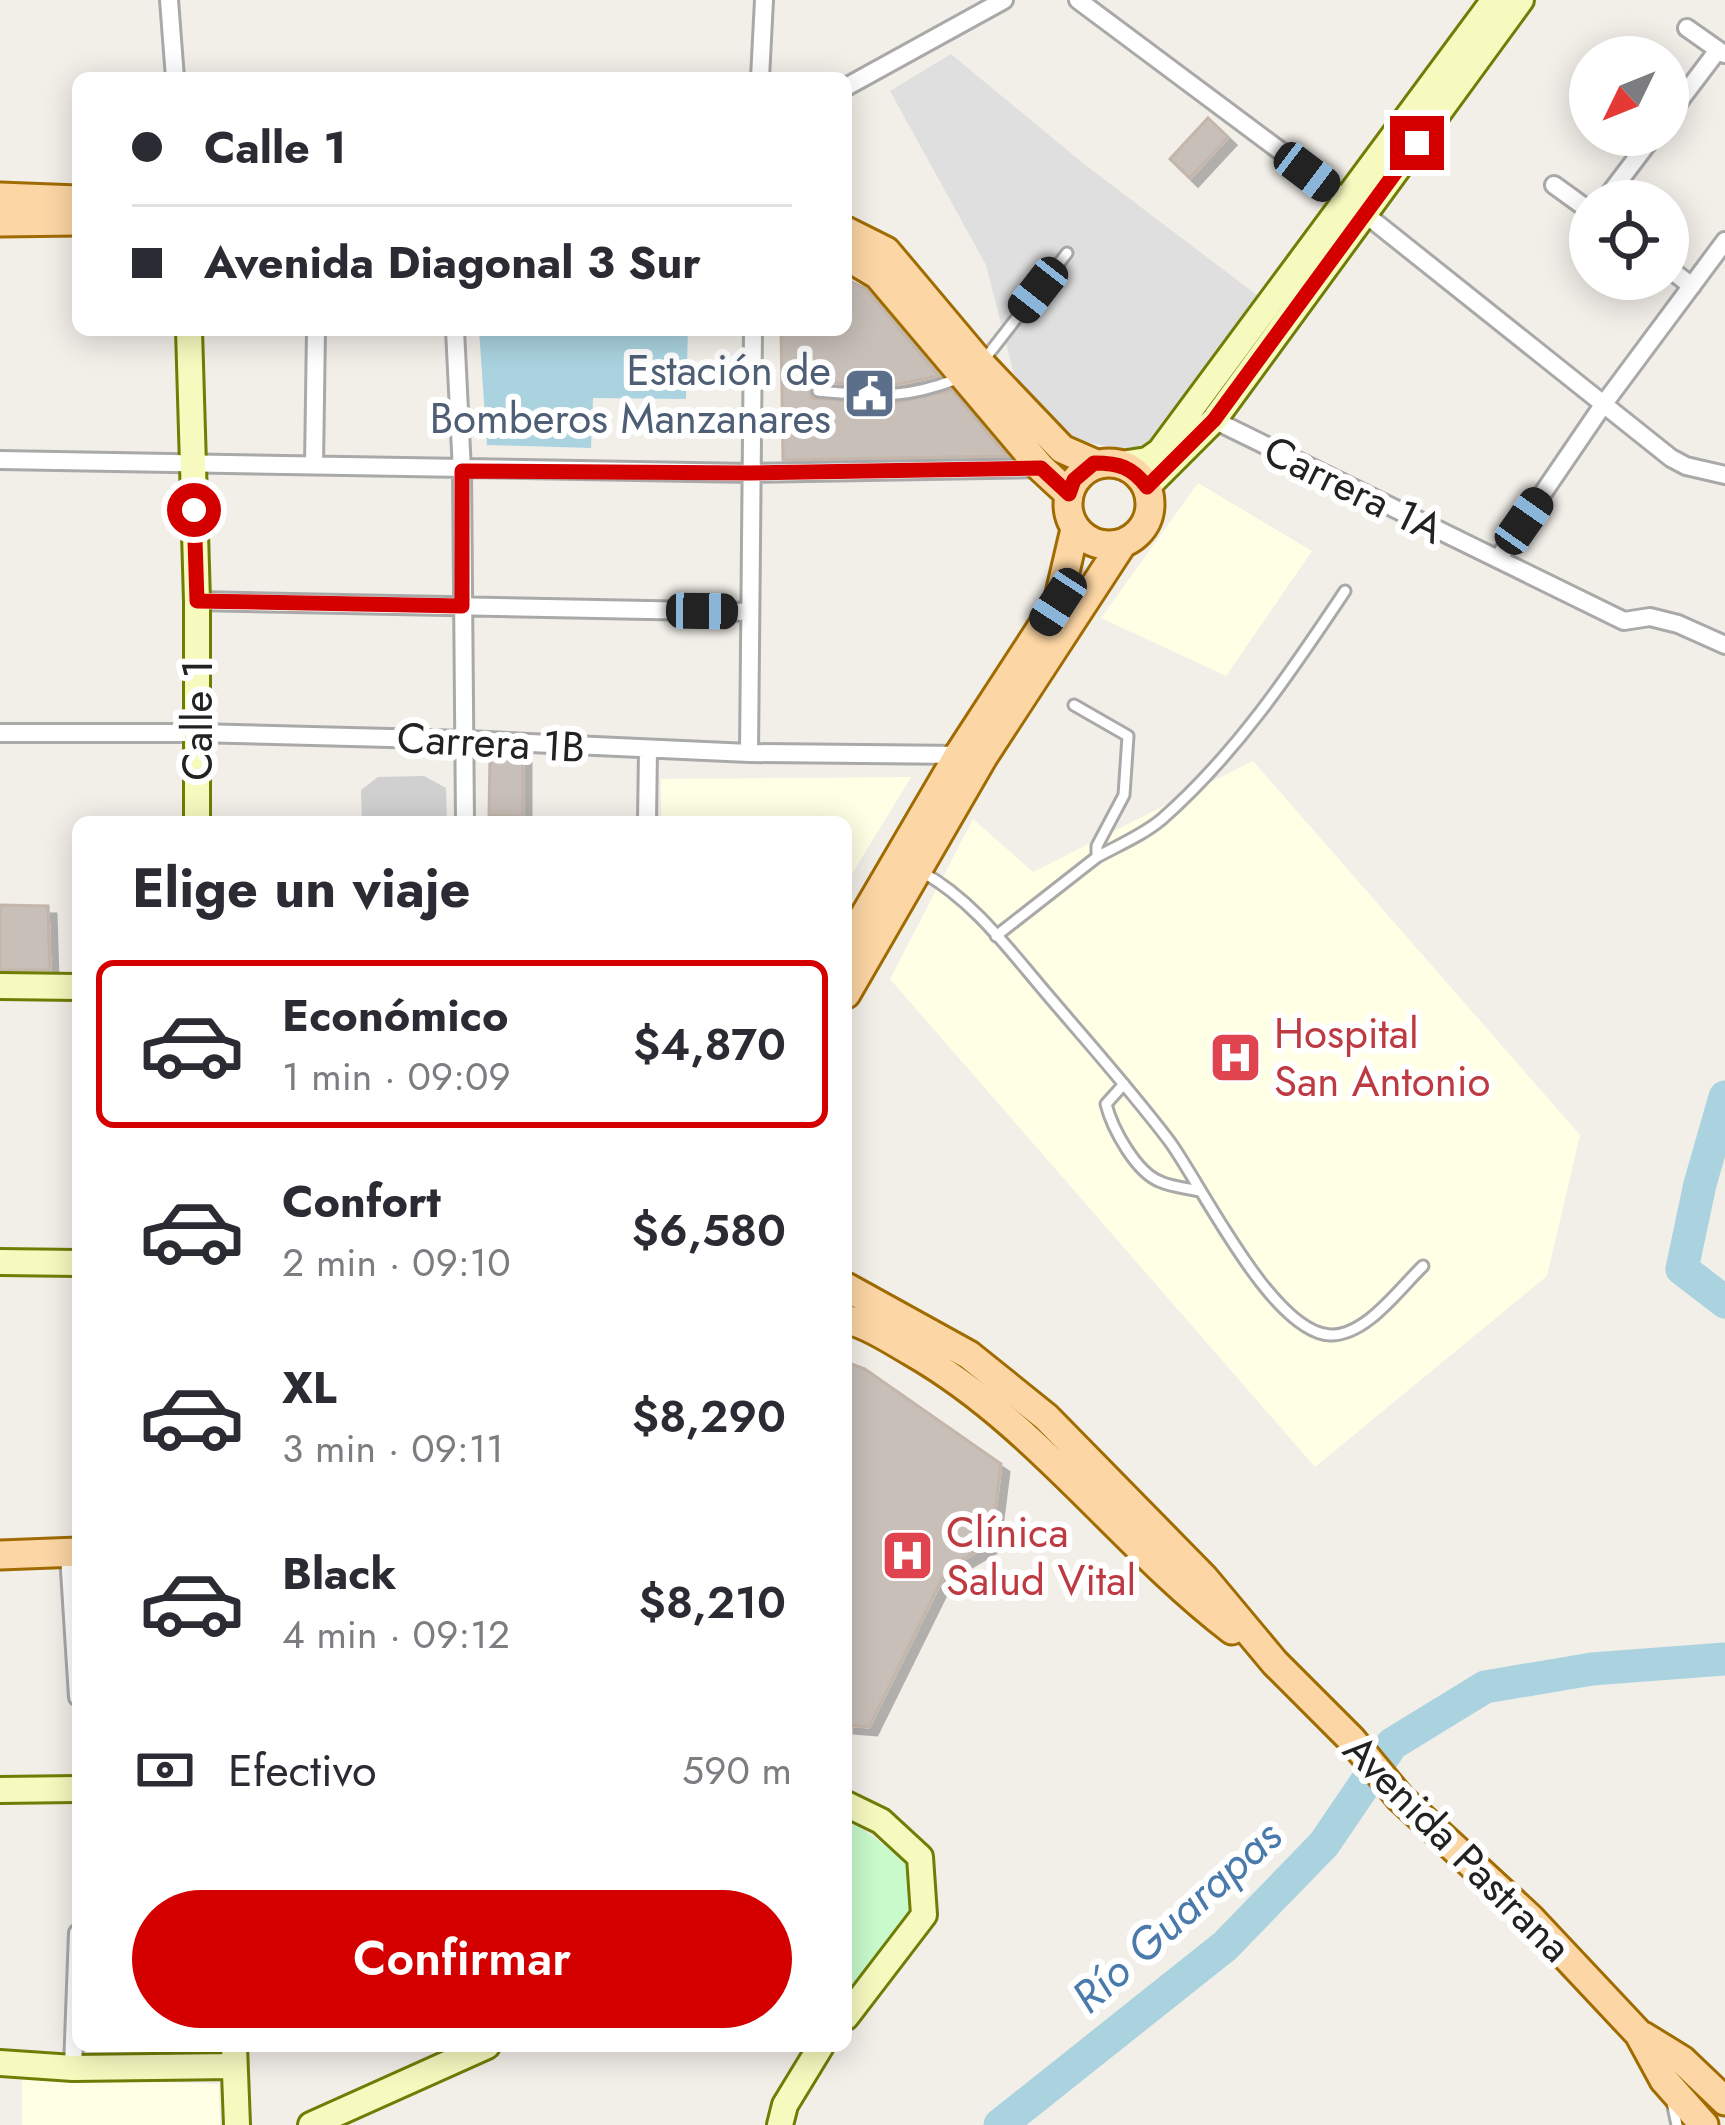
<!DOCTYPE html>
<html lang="es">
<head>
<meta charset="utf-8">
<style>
	:root { --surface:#fff; --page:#f7f7f7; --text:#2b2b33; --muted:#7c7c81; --line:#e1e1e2; --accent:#d40000 }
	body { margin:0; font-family:Jost,sans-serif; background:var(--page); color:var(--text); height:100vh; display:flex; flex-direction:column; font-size:45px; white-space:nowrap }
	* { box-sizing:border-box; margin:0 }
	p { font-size:39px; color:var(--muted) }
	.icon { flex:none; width:66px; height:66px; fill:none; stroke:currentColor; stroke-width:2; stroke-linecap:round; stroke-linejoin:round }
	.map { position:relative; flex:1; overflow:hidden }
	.panel { position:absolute; left:72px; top:816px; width:780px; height:1236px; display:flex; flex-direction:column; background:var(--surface); border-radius:18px; box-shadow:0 6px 30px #0003 }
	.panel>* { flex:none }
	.guide { position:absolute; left:72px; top:72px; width:780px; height:264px; border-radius:18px; box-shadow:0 6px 30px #0003; display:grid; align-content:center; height:264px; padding:0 60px; background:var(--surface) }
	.needle { width:78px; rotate:227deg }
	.tools { position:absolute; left:1569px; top:36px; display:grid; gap:24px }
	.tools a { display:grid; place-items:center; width:120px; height:120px; border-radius:50%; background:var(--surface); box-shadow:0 6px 30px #0003; font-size:60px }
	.end { position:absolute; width:54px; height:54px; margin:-27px; border:15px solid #d40000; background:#fff; box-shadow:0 0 0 6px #fff }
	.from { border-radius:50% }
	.car { position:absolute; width:36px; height:72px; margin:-36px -18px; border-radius:15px; box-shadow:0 0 9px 3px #0007; background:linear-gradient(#222 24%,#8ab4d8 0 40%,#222 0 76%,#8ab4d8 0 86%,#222 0) }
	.guide b { display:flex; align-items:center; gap:42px; height:114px; font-size:45px }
	.guide b+b { border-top:3px solid var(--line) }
	.guide i { width:30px; height:30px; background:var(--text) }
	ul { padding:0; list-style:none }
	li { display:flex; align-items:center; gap:36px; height:168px; margin:0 24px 18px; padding:0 36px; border:6px solid transparent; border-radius:18px }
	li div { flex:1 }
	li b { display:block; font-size:45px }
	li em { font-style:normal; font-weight:600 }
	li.current { border-color:var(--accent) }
	li>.icon { width:108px; height:108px; stroke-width:1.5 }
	h2 { padding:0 60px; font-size:54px; line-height:144px }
	.pay { display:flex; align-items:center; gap:30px; height:132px; padding:0 60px; font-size:45px }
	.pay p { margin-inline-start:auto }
	.cta { display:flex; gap:24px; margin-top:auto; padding:24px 60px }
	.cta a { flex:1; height:138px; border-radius:72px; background:var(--accent); color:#fff; font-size:48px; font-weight:600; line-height:138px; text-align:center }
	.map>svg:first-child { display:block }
</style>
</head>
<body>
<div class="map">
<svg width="1725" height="2125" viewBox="0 0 1725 2125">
	<defs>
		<filter id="shadow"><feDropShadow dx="8" dy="8" stdDeviation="0" flood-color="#0004"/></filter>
	</defs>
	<rect width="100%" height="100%" fill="#f2efe9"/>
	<path fill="#e0dfdf" d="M951,54L1084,164L1266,302L1153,449L1136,451L1073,440L1014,374L986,265L890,91Z"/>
	<path fill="#ffffe5" d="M1198,483L1312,551L1226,676L1101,618Z
		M1253,761L1580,1135L1547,1276L1315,1467L890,979L973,819L1033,872Z
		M911,777L846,884V822H661V779Z
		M22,2078L219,2084L220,2125H22Z"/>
	<path fill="#d0d0d0" d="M424,776L446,788L447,822H362L361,790L378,777Z"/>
	<path fill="#c8facc" d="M846,1824L858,1826L906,1861L913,1911L846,1998Z"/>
	<path fill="#aad3df" d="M479,330H688L686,399L593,398L591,448L487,445Z"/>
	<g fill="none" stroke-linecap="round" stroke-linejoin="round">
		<path stroke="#aad3df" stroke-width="33" d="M1725,1097L1700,1184L1682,1269L1725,1302
			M1000,2125L1225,1946L1324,1844L1392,1744L1485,1687L1592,1669L1725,1659"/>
	</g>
	<path fill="#c7bfb8" stroke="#c4b6ab" stroke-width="3" filter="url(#shadow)" d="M1208,118L1228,137L1190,178L1170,159Z
		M846,279L866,289L939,376L888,386L818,382L809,389L812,398L889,404L952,390L1007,456L783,460L781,330H846Z
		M490,754L523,755V816L489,815Z
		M0,905L48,906L50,970H0Z
		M846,1362L865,1369L1001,1464L991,1543L947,1569L869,1727L846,1725Z"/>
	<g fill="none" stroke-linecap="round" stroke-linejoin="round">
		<defs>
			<path id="lane" d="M984,360L1067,253
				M818,391C876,396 902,400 957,379
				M1097,857C1119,845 1143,835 1162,819C1236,754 1291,672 1345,591
				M922,872C975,901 1013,955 1052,1000C1092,1047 1133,1093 1170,1142C1202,1186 1272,1332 1330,1335C1366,1336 1399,1289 1423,1266
				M996,936L1097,857V846L1124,795L1128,736L1074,705
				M1124,1084L1106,1104C1112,1128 1136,1173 1161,1182C1172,1187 1187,1188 1199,1191
				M1672,2102L1677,2125"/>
			<path id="street" d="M169,0L175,78
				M1078,0L1365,214L1671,458L1686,466L1725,475
				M1687,28L1724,54
				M760,78L764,0
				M846,87L1004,0
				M1668,116L1718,50
				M1554,185L1590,211
				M1604,201L1654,135
				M1668,268L1692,286
				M455,330L462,471L465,822
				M1214,420L1624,621L1650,617L1678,624L1725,645
				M0,460L750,473L1041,468
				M314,465L316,330
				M1498,559L1603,405L1725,241
				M197,601L750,612
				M0,733H195L467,740L749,753L964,755
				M749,753L753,330
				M647,822L648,750
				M69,1554L78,1697
				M73,2068L78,1933"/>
			<path id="secondary" d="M189,330L197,601V822
				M1121,464L1147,460L1160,451L1494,0
				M1147,487L1214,420L1521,0
				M0,986L78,987
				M0,1262L78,1263
				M0,1790L78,1789
				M846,1804L881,1821L920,1857L924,1915L846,2017
				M234,2046L237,2125
				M0,2063L73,2068L234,2066
				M311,2125L487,2046
				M780,2125L785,2105L821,2046"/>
			<path id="primary" d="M0,197L78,200
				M0,222L78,221
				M846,231L886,251L981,364L1062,449L1094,463
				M846,256L878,275L1041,468L1069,494
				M1068 504a41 41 0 1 1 82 0a41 41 0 1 1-82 0Z
				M846,947L959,754L1058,602L1075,529
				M846,994L983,757L1122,544
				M846,1287L969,1355L1046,1417L1204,1578L1275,1663L1352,1740L1400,1798L1530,1918L1639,2034L1664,2080L1704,2125
				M846,1319C870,1326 890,1339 912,1352C1036,1423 1120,1544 1232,1630
				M0,1555L78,1552
				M1643,2036L1682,2060L1725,2101"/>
		</defs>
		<use href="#lane" stroke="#a9a9a9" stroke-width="15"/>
		<use href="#street" stroke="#a9a9a9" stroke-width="22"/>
		<use href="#secondary" stroke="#707d05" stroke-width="30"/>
		<use href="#primary" stroke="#a06b00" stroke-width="33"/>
		<use href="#lane" stroke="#fff" stroke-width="9"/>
		<use href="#street" stroke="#fff" stroke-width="16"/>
		<use href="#secondary" stroke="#f7fabf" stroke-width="24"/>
		<use href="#primary" stroke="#fcd6a4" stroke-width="27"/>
	</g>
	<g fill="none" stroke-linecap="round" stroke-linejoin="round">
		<path stroke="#d40000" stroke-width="15" d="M194,510L197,601L462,606V471L750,473L1041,468L1069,494L1074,480L1094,463C1119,463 1132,467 1147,487L1214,420L1417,143"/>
	</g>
	<defs>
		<symbol id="civic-square" viewBox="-11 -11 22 22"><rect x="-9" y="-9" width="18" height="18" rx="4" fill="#5c6f8a" stroke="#fff"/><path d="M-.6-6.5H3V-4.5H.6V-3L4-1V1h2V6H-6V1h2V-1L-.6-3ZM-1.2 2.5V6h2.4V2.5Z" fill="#fff"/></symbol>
		<symbol id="hospital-square" viewBox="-11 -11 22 22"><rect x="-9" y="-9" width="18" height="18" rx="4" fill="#e0444e" stroke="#fff"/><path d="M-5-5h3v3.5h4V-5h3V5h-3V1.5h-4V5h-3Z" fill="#fff"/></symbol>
	</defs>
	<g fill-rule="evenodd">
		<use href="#civic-square" x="840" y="364" width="59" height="59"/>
		<use href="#hospital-square" x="1206" y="1028" width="59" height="59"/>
		<use href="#hospital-square" x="878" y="1526" width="59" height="59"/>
	</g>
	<g text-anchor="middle" stroke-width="12" stroke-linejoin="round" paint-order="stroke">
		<g font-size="42" fill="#4e5e75" stroke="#fff" text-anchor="end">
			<text x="831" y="385">Estación de<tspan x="831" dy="48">Bomberos Manzanares</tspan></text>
		</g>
		<g font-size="42" fill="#222" stroke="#fff">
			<text transform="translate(1354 489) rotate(26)" y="15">Carrera 1A</text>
			<text transform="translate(197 720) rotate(-90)" y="15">Calle 1</text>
			<text transform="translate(491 742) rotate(3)" y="15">Carrera 1B</text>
			<text transform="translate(1458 1848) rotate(45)" y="15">Avenida Pastrana</text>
		</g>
		<g font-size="42" fill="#be3a42" stroke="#fff" text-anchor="start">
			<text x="1274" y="1048">Hospital<tspan x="1274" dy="48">San Antonio</tspan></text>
			<text x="946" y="1547">Clínica<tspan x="946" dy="48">Salud Vital</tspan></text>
		</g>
		<g font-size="45" font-style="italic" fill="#4a7aab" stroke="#fff">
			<text transform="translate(1176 1916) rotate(-42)" y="16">Río Guarapas</text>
		</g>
	</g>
</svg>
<div class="tools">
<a><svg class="needle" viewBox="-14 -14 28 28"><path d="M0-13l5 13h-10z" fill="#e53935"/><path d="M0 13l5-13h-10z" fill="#7c7c81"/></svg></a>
<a><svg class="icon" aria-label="locate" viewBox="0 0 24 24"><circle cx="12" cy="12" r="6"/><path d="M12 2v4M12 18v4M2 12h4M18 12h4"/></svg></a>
</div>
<i class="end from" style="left:194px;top:510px"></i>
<i class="end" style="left:1417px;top:143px"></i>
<i class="car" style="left:1307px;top:172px;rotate:127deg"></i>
<i class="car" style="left:1038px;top:290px;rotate:218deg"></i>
<i class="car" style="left:1524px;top:521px;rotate:35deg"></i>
<i class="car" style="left:1058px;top:602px;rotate:213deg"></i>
<i class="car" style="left:702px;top:611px;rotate:91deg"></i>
<div class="guide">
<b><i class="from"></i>Calle 1</b>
<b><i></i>Avenida Diagonal 3 Sur</b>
</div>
<section class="panel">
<h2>Elige un viaje</h2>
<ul>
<li class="current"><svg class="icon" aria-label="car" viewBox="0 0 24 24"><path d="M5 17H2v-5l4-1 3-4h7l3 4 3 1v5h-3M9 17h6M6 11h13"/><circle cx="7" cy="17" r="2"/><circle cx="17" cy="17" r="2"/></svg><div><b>Económico</b><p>1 min · 09:09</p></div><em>$4,870</em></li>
<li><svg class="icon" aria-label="car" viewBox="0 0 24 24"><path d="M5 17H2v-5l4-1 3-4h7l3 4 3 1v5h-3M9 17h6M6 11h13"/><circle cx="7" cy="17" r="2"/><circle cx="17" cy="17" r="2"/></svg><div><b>Confort</b><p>2 min · 09:10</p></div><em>$6,580</em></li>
<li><svg class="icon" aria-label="car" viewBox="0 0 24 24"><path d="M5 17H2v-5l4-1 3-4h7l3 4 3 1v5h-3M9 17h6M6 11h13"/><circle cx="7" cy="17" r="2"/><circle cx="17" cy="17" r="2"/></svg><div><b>XL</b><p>3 min · 09:11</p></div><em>$8,290</em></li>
<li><svg class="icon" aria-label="car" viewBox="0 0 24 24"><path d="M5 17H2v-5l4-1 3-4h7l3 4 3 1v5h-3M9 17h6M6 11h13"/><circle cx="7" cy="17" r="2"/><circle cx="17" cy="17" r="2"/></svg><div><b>Black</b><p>4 min · 09:12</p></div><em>$8,210</em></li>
</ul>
<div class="pay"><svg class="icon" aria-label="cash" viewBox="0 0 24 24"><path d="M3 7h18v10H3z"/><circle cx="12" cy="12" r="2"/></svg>Efectivo<p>590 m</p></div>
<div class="cta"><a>Confirmar</a></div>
</section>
</div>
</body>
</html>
